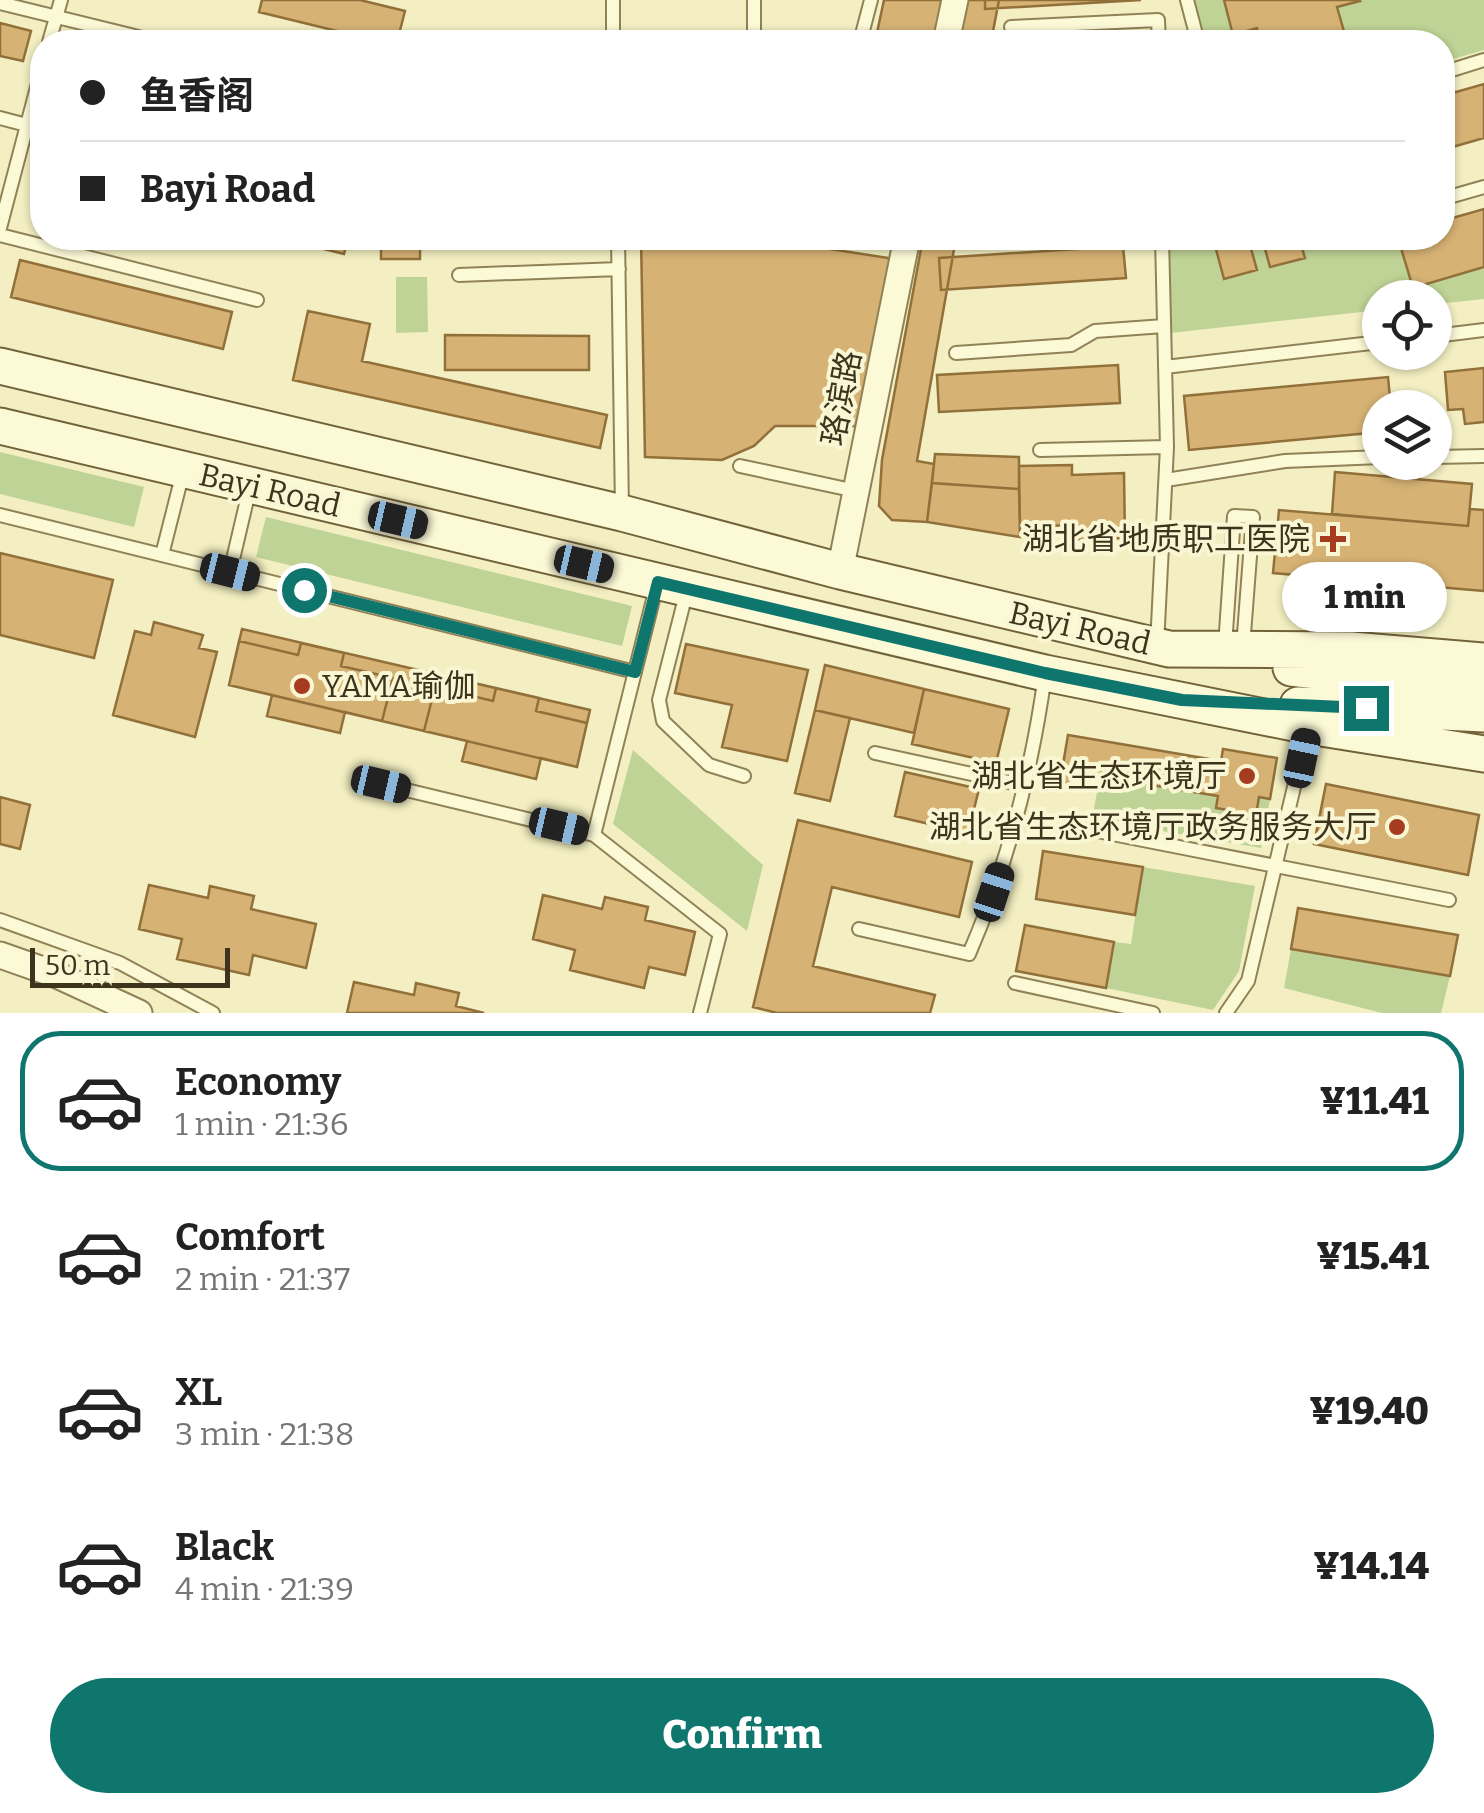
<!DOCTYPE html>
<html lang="en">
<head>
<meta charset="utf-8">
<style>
	:root { --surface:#fff; --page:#f2f2f2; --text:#222; --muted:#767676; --line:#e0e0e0; --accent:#0f766e }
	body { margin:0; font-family:Bitter,"Noto Sans SC",serif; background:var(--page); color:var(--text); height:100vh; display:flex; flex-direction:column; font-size:38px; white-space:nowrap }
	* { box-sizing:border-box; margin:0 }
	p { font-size:32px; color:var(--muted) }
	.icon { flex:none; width:55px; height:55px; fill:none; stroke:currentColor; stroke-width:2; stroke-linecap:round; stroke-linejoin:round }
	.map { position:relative; height:1013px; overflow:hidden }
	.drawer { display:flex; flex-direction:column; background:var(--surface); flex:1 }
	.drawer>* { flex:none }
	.top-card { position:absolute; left:30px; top:30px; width:1425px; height:220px; border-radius:40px; box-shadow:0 2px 8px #0004; display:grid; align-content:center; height:220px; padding:0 50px; background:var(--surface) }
	.fabs { position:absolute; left:1362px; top:280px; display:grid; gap:20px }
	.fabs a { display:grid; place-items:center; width:90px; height:90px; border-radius:50%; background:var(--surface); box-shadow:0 2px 8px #0004; font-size:50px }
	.scale { position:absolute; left:30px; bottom:25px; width:200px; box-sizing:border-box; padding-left:10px; border:5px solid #3e341d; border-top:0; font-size:28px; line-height:35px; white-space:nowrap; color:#3e341d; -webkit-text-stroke:8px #f9f7d3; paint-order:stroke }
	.end { position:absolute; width:45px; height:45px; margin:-22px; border:12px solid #0f766e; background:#fff; box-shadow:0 0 0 5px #fff }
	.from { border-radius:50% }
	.bubble { position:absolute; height:70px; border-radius:35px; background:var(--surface); box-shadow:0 2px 8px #0004; font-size:32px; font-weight:800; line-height:70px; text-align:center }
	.car { position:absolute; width:30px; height:60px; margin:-30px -15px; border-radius:12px; box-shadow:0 0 8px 2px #0007; background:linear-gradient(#222 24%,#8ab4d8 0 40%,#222 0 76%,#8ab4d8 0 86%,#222 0) }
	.top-card b { display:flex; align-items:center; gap:35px; height:95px; font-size:38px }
	.top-card b+b { border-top:2px solid var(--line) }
	.top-card i { width:25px; height:25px; background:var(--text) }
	ul { padding:18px 0 0; list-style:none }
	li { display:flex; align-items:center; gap:30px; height:140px; margin:0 20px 15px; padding:0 30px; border:5px solid transparent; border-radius:40px }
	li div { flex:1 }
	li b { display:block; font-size:38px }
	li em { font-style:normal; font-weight:800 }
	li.on { border-color:var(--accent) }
	li>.icon { width:90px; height:90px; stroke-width:1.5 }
	.cta { display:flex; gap:20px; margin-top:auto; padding:20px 50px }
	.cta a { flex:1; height:115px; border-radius:60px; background:var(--accent); color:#fff; font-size:40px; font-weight:800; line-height:115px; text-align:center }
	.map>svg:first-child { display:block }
</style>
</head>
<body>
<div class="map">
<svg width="1484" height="1013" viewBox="0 0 1484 1013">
	<rect width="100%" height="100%" fill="#f3efc2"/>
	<path fill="#bed395" d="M1195,0H1224L1233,34L1257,28L1261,42H1205Z
		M1362,0H1484V50L1443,62L1442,42H1347L1337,7Z
		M1169,238H1213L1224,278L1257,270L1248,238H1262L1270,267L1304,258L1299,238L1349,240L1398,238L1413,288L1484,267V299L1435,304V298H1380V310L1170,333Z
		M396,277H427L428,332L396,333Z
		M0,452L144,487L134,527L0,494Z
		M266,517L632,606L622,646L256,557Z
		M633,750L763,865L747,931L613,824Z
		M1100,776L1218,796L1217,808L1255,815L1259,797L1270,799L1261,848L1092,819Z
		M1143,867L1255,886L1239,971L1213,1010L1106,988L1114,942L1131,944Z
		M1291,949L1450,976L1441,1013H1382L1284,988Z"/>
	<path fill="#d6b274" stroke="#92703a" stroke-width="2.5" d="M262,0H360L405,11L397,42H382L259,12Z
		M884,0H945L937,42H875Z
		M966,0H999L991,42H958Z
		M985,0H1141L985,9Z
		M1224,0H1359L1360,1L1337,7L1347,42H1310L1307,32L1295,36L1296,42H1261L1257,28L1233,35Z
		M0,23L31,31L23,61L0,56Z
		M1131,35V42H990Z
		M1484,84V138L1442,150V96Z
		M1484,209V267L1413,288L1398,238H1442V221Z
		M279,238H348L344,254Z
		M381,238H420V259H381Z
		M641,238H822L823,248L895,259L857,426H775L754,446L722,460L645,457Z
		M923,238H956L917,461L934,464L927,522L892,520L879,506L882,460Z
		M1213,238H1248L1257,270L1224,279Z
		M1262,238H1299L1305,258L1270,267Z
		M1123,246L1126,278L941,290L939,258Z
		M20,260L232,312L223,349L11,297Z
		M308,311L370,324L362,361L607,415L600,448L293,380Z
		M445,335L589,336V370H445Z
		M1118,365L1120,403L939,412L937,375Z
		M1484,368V422L1465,424L1463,409L1448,410L1445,372Z
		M1388,377L1391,408H1380V432L1189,450L1184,396Z
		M935,454L1019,457V489L932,483Z
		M1072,465V475L1124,473L1125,538L1072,540V525L1020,527L1019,466Z
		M1335,472L1472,484L1468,526L1332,514Z
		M932,483L1019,489L1020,537L927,522Z
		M1470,509L1484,510V591L1273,573L1279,510L1468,526Z
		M0,553L113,580L94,658L0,635Z
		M0,553L113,580L94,658L0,635Z
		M154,622L203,635L199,648L217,652L195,737L113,715L135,631L151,635Z
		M242,629L590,710L577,767L229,685Z
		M239,641L298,655L301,643L344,653L341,666L393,678L382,721L345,712L340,733L267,716L272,695L229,685Z
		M686,644L808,670L787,761L722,747L732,705L675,693Z
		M825,665L924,689L914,733L815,710Z
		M435,687L493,701L496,688L539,698L536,711L587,723L577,767L541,758L536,779L462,761L467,741L424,731Z
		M924,689L1009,709L996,763L912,744Z
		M815,710L850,718L830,801L795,793Z
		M1068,735L1221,761L1223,749L1277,758L1270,799L1259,797L1256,815L1216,808L1218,796L1084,774L1082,785L1060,782Z
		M905,772L979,789L968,833L895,816Z
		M1326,784L1479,815L1468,875L1314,844Z
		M0,797L30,805L20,849L0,844Z
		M798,820L972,862L959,917L832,887L813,966L935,995L930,1013H777L753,1007Z
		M1043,851L1143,867L1135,915L1036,899Z
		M149,885L208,898L210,886L254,896L251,909L316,924L306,968L253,955L249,975L177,959L182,939L139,929Z
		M543,895L602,909L605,897L648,907L645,920L695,932L685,975L649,967L644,988L570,970L575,950L533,939Z
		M1298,908L1458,935L1450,976L1291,949Z
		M1025,925L1114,942L1106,988L1016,971Z
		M354,982L414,995L416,983L459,993L456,1006L484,1013H347Z"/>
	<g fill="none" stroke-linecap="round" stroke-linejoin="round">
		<defs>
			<path id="service" d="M613,0V42
				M754,0V42
				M1187,0L1198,42
				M0,3L159,42
				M1011,27L1158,20L1159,42
				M49,42L61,0
				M860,42L871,0
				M1442,73L1484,60
				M0,118L42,129
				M1442,199L1484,187
				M0,228L42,68
				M0,235L257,300
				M618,238L622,510
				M459,275L619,269
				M1435,336L1484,330
				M956,353L1071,345L1095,331L1164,326
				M1165,367L1380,342
				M1040,450L1167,447
				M1435,457L1484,456
				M740,466L856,491
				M1166,480L1285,461L1380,457
				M0,515L635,672
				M162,555L183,472
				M230,572L250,487
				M657,584L594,835L720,934L700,1013
				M687,590L659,700L663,721L709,765L744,776
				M1157,645L1167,447L1162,238
				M1225,646L1234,516L1253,517L1243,647
				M875,753L1022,785
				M381,784L594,835
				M1082,828L1449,900
				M0,920L120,963L213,1013
				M859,929L969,954C1007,866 1032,769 1045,675
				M1015,983L1153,1013
				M1226,1013L1248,981L1308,728"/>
			<path id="minor" d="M946,42L955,0
				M840,571L907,238
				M0,955L57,975L139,1013"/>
			<path id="secondary" d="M0,366L622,513L840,571L1169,649L1351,650L1484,661
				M0,426L1045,673L1309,726L1484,754
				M1291,668L1484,690
				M1298,705L1484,714"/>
		</defs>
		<use href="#service" stroke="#908257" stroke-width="16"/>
		<use href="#minor" stroke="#908257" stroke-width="29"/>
		<use href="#secondary" stroke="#72623a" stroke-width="39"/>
		<use href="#service" stroke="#fcf9d7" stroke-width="12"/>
		<use href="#minor" stroke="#fcf9d7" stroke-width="25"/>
		<use href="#secondary" stroke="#fcf9d7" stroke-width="35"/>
	</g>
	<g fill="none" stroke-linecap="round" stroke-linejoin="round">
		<path stroke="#0f766e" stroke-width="12" d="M304,590L635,672L658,582L1045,673L1182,700L1366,708"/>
	</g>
	<g fill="#a63c1f" stroke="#f9f7d3" stroke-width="4">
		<path d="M1328 524h10v10h10v10h-10v10h-10v-10h-10v-10h10z"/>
		<circle cx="302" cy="686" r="10"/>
		<circle cx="1247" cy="776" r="10"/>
		<circle cx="1397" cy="827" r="10"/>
	</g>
	<g text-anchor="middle" stroke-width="8" stroke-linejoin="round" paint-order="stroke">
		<g font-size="32" fill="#3e341d" stroke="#f9f7d3">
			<text transform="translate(841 398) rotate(-79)" y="11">珞滨路</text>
			<text transform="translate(270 490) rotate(13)" y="11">Bayi Road</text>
			<text transform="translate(1080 628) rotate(13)" y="11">Bayi Road</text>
		</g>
		<g font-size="32" fill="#3e341d" stroke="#f9f7d3" text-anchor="end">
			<text x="1310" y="550">湖北省地质职工医院</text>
			<text x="322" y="697" text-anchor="start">YAMA瑜伽</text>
			<text x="1227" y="787">湖北省生态环境厅</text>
			<text x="1377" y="838">湖北省生态环境厅政务服务大厅</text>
		</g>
	</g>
</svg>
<div class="fabs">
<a><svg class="icon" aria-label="locate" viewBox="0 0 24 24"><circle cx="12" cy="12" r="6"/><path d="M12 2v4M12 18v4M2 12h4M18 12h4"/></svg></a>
<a><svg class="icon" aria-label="layers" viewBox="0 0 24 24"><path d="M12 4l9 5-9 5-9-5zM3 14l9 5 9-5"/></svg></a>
</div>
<div class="scale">50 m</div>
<i class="end from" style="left:304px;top:590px"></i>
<i class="end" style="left:1366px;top:708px"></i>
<div class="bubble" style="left:1282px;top:562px;width:165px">1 min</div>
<i class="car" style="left:398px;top:520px;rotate:103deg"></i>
<i class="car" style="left:584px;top:564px;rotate:103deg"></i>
<i class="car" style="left:230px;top:572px;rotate:104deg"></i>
<i class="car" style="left:1302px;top:758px;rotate:12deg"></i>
<i class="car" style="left:381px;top:784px;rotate:103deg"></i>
<i class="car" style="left:559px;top:826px;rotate:103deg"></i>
<i class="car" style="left:994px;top:892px;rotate:18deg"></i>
<div class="top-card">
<b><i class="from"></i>鱼香阁</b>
<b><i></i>Bayi Road</b>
</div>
</div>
<section class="drawer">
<ul>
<li class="on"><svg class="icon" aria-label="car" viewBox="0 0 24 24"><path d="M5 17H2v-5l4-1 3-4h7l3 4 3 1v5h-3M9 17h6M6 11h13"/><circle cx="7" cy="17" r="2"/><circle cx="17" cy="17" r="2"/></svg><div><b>Economy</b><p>1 min · 21:36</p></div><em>¥11.41</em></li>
<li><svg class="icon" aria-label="car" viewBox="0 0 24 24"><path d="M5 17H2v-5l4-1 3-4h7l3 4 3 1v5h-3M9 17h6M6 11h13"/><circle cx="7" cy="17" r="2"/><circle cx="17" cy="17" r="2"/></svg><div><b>Comfort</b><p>2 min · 21:37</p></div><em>¥15.41</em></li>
<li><svg class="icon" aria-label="car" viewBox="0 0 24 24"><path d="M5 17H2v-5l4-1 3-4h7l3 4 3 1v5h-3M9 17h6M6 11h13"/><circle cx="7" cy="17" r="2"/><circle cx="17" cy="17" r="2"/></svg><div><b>XL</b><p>3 min · 21:38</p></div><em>¥19.40</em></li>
<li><svg class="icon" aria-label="car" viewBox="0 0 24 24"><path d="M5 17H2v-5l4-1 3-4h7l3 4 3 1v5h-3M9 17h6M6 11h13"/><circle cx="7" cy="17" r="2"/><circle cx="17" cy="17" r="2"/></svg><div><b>Black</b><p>4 min · 21:39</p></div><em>¥14.14</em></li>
</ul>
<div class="cta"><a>Confirm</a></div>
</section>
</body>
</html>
